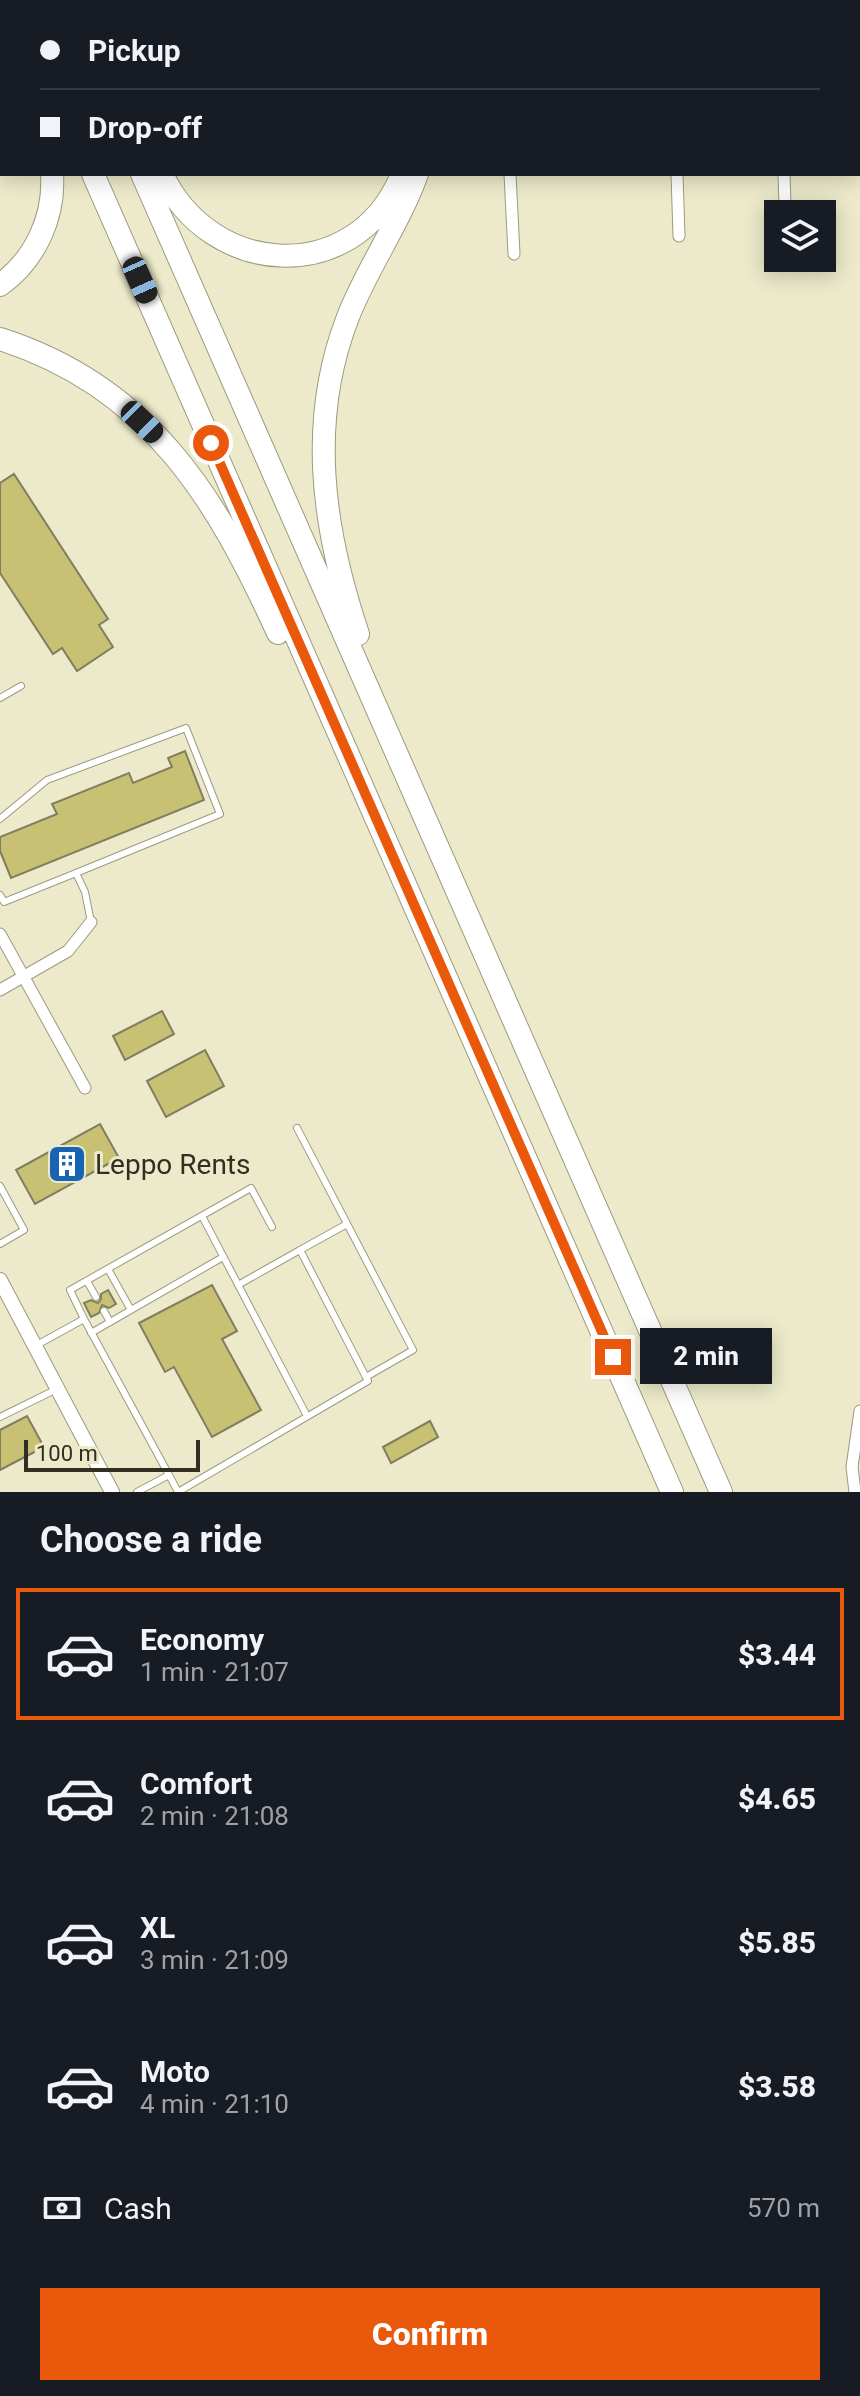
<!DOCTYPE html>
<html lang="en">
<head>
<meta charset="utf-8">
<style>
	:root { --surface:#171b24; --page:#242831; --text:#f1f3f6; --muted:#9ea1a6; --line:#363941; --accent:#ea580c }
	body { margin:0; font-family:Roboto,sans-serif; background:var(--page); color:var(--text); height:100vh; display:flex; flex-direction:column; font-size:30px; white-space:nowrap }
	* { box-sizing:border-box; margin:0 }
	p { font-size:26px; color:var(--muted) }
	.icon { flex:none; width:44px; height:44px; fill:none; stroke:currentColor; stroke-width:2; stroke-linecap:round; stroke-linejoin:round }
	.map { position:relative; height:1492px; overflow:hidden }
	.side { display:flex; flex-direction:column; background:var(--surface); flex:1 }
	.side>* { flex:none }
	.banner { position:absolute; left:0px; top:0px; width:860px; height:176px; box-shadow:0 4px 20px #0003; display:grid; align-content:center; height:176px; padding:0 40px; background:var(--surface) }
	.controls { position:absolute; left:764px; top:200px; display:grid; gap:16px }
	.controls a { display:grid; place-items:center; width:72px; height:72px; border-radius:0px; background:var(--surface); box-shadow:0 4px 20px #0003; font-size:40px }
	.scale { position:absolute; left:24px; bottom:20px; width:176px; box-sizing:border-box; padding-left:8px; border:4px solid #302f22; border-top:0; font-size:22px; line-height:28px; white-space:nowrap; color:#302f22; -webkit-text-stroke:6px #eceaca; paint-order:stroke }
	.end { position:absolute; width:36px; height:36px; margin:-18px; border:10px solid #ea580c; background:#fff; box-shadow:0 0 0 4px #fff }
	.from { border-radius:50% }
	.bubble { position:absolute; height:56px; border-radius:0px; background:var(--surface); box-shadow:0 4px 20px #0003; font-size:26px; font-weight:800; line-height:56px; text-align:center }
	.car { position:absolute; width:24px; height:48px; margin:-24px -12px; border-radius:10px; box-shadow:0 0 6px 2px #0007; background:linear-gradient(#222 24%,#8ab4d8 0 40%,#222 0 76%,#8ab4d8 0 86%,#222 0) }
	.banner b { display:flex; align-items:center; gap:28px; height:76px; font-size:30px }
	.banner b+b { border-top:2px solid var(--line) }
	.banner i { width:20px; height:20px; background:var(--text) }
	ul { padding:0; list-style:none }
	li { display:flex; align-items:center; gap:24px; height:132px; margin:0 16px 12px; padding:0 24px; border:4px solid transparent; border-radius:0px }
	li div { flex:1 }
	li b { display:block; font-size:30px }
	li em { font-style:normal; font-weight:800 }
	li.current { border-color:var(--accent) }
	li>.icon { width:72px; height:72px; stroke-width:1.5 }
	h2 { padding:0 40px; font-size:36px; line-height:96px }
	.pay { display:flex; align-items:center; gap:20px; height:88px; padding:0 40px; font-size:30px }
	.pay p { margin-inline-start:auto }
	.primary-button { display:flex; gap:16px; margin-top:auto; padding:16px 40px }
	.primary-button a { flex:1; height:92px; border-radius:0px; background:var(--accent); color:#fff; font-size:32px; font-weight:800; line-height:92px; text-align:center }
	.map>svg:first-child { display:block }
</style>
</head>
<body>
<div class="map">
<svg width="860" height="1492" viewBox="0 0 860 1492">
	<rect width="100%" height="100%" fill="#eceaca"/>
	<path fill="#c8c072" stroke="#807e61" stroke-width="2" d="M14,474L108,619L99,625L113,647L77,671L62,648L53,654L0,573V483Z
		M185,751L204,800L11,878L0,851V837L57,814L52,804L129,773L133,783L172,767L168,758Z
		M162,1011L174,1034L125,1060L113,1036Z
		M205,1050L224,1086L166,1117L147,1081Z
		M100,1124L119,1158L35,1204L16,1170Z
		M212,1285L237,1331L222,1339L261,1410L212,1437L174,1367L165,1372L139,1323Z
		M108,1290L116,1304L109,1308L102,1305L99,1313L91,1317L84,1303L91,1300L98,1303L101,1299V1294Z
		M27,1416L44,1447L0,1470V1430Z
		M430,1421L438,1437L391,1463L383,1447Z"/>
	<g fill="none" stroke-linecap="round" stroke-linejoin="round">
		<defs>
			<path id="service" d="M738,2V0
				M0,698L21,686
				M0,819L47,780L186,728L220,814L76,873
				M0,895L4,902L76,873L85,892L91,922
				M297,1128L413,1350L366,1377
				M0,1186L24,1230L0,1244
				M202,1216L307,1416
				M300,1250L347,1224
				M108,1269L131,1310
				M87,1281L96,1297
				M104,1311L110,1322
				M84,1319L70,1290L251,1188L272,1227
				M91,1333L223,1257
				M35,1346L84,1319L169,1475L137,1492
				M0,1417L57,1389
				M169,1475L178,1492
				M178,1492L368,1381L300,1250L238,1285"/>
			<path id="minor" d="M504,0V2
				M672,0V2
				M779,0V2
				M510,174L514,254
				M677,174L679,236
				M784,174L785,206
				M0,934L85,1088
				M0,990L68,951L91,922
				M855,1492L852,1467L860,1411"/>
			<path id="tertiary" d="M0,1280L112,1492"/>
			<path id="primary" d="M151,2L159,0
				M214,2L223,0
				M0,25H2
				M0,42L2,41"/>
			<path id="motorway" d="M17,0L18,2
				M79,0L80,2
				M398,0V2
				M269,2H286
				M93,174L672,1492
				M142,174L721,1492
				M162,174C210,277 352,287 400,179
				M0,285C35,260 55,217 52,174
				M0,339C150,387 216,497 278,633
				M358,634C323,530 307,422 348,317C367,268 399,224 417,174"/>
		</defs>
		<use href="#service" stroke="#9d9a7d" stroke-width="8"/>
		<use href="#minor" stroke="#9d9a7d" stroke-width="13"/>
		<use href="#tertiary" stroke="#9d9a7d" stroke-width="16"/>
		<use href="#primary" stroke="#9d9a7d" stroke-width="20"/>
		<use href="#motorway" stroke="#9d9a7d" stroke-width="24"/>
		<use href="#service" stroke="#fff" stroke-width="6"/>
		<use href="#minor" stroke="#fff" stroke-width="11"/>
		<use href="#tertiary" stroke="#fff" stroke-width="14"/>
		<use href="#primary" stroke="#fff" stroke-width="18"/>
		<use href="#motorway" stroke="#fff" stroke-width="22"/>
	</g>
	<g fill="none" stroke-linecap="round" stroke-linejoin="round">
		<path stroke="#ea580c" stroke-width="10" d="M211,443L613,1357"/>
	</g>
	<defs>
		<symbol id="building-square" viewBox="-11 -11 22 22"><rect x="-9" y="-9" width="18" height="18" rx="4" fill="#1664b3" stroke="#eceaca"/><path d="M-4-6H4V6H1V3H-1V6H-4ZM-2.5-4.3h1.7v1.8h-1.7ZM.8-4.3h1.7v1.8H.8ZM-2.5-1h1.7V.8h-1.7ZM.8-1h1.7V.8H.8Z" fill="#fff"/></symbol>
	</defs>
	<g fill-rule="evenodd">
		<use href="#building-square" x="45" y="1142" width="44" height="44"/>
	</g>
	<g text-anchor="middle" stroke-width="6" stroke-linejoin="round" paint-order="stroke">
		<g font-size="28" fill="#302f22" stroke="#eceaca" text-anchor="start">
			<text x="95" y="1174">Leppo Rents</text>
		</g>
	</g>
</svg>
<div class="controls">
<a><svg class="icon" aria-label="layers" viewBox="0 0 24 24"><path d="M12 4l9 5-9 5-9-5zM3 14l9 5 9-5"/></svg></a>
</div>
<div class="scale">100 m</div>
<i class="end from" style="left:211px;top:443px"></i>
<i class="end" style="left:613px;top:1357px"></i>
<div class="bubble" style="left:640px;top:1328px;width:132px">2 min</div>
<i class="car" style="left:140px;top:280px;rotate:156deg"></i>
<i class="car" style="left:142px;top:422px;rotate:134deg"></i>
<div class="banner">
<b><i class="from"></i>Pickup</b>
<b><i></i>Drop-off</b>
</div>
</div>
<section class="side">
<h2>Choose a ride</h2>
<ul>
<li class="current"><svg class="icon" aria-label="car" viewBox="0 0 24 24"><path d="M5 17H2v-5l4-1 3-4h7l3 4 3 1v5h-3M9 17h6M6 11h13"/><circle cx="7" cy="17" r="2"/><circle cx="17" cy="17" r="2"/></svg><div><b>Economy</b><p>1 min · 21:07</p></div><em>$3.44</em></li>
<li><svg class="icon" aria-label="car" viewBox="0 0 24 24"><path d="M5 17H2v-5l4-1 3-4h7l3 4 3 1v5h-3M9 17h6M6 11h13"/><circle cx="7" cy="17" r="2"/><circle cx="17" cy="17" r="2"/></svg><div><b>Comfort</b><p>2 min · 21:08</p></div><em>$4.65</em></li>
<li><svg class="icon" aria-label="car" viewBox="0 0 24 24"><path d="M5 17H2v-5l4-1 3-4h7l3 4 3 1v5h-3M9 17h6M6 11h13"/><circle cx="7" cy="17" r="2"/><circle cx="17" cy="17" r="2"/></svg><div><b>XL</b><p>3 min · 21:09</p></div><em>$5.85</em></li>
<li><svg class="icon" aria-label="car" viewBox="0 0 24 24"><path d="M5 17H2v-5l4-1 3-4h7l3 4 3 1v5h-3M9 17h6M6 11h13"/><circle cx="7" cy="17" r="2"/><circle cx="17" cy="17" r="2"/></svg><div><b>Moto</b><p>4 min · 21:10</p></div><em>$3.58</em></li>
</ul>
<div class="pay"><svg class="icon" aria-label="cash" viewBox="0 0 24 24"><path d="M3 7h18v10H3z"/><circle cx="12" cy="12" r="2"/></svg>Cash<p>570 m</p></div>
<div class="primary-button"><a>Confirm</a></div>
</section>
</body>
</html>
